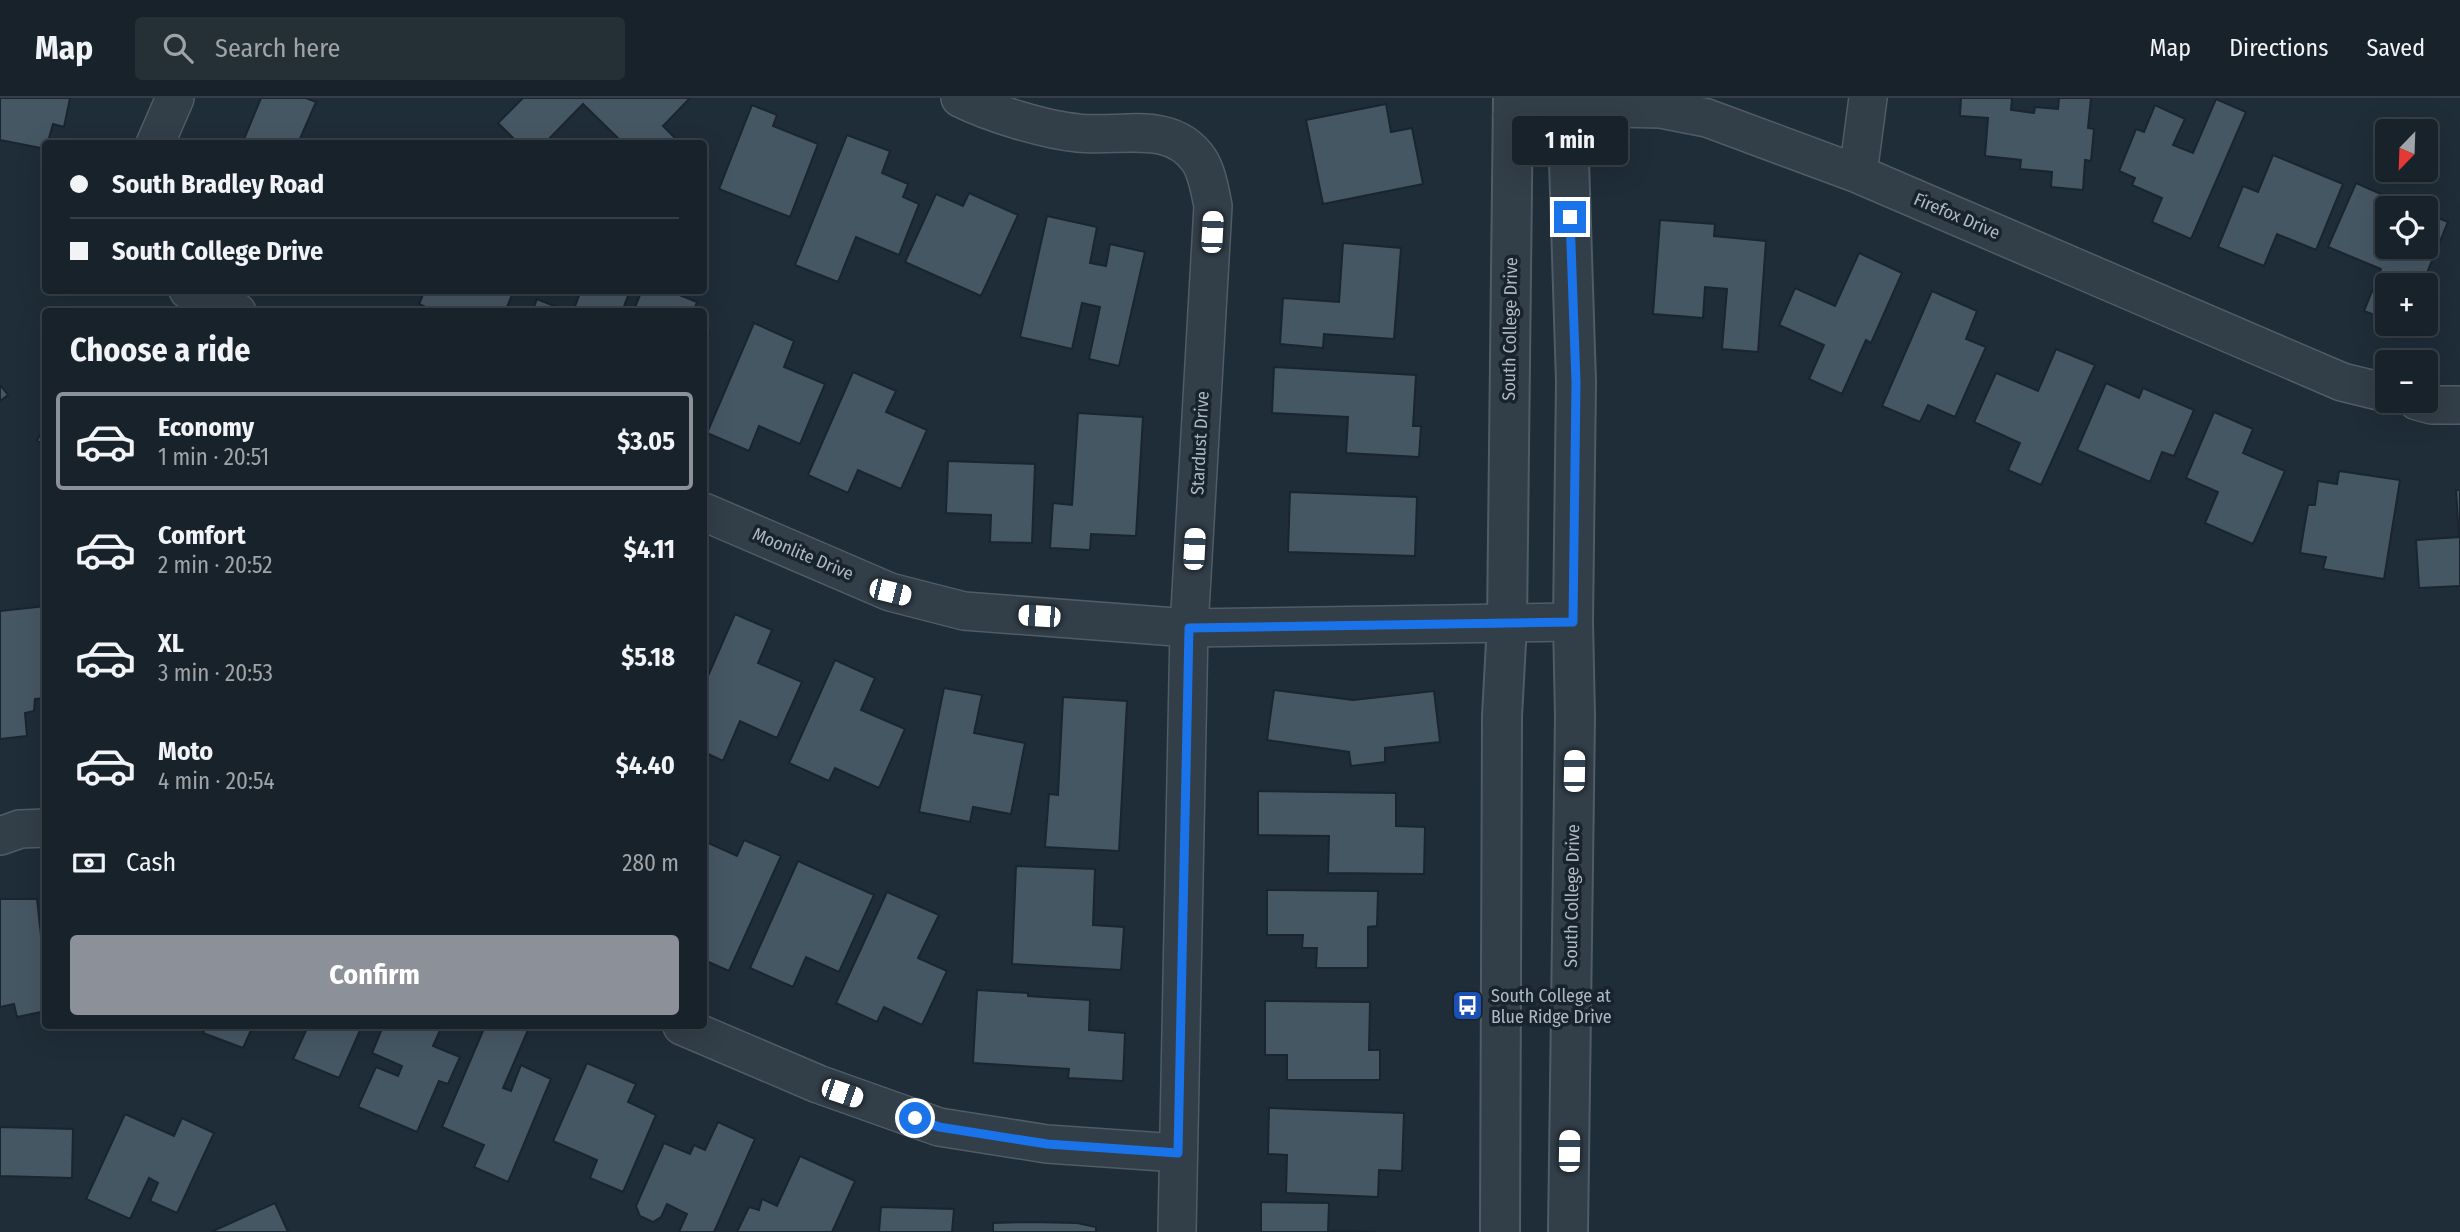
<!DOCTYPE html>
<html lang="en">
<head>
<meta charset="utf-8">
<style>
	:root { --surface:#17222a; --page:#242f36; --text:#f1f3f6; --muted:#9ea4a8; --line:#363f47; --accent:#8c9099 }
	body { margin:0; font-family:"Fira Sans Condensed",sans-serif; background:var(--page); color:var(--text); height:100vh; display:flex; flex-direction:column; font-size:26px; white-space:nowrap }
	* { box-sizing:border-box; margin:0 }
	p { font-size:23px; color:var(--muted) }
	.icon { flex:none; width:38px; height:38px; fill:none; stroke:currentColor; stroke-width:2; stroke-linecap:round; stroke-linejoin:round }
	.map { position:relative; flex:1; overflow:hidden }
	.sheet { position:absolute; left:42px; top:210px; width:665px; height:721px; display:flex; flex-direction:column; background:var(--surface); border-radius:7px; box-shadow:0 7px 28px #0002,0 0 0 2px var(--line) }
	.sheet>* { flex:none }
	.top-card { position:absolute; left:42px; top:42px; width:665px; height:154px; border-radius:7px; box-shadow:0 7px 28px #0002,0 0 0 2px var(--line); display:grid; align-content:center; height:154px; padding:0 28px; background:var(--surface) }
	.needle { width:46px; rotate:203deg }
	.controls { position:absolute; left:2375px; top:21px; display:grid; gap:14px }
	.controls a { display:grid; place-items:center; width:63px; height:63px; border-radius:7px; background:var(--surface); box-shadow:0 7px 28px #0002,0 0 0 2px var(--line); font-size:35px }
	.end { position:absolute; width:32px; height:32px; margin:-16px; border:9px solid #1a73e8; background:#fff; box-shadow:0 0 0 4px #fff }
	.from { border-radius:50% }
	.bubble { position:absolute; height:49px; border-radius:7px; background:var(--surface); box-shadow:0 7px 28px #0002,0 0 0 2px var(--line); font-size:23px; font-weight:700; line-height:49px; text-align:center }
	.car { position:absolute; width:21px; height:42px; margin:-21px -10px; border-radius:9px; box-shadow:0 0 5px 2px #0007; background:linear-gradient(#fff 24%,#345 0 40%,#fff 0 76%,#345 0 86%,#fff 0) }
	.top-card b { display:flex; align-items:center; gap:24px; height:66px; font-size:26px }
	.top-card b+b { border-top:2px solid var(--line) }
	.top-card i { width:18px; height:18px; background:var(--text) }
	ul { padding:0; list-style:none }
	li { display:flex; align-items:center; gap:21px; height:98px; margin:0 14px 10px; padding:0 14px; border:4px solid transparent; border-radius:7px }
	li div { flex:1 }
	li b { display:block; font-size:26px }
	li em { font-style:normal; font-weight:700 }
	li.selected { border-color:var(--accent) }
	li>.icon { width:63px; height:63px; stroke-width:1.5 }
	h2 { padding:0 28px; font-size:32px; line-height:84px }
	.pay { display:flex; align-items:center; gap:18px; height:77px; padding:0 28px; font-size:26px }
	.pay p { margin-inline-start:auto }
	.primary-button { display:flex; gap:14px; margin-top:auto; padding:14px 28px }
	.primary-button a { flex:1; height:80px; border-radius:7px; background:var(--accent); color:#fff; font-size:28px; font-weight:700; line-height:80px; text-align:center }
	header { display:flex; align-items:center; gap:42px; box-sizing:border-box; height:98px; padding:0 35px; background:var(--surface); border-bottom:2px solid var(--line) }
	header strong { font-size:33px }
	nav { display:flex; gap:38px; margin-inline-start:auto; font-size:24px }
	.search { width:490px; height:63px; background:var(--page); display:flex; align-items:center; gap:18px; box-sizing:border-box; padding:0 24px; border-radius:7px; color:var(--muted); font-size:26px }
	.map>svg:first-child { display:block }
</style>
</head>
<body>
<header>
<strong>Map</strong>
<div class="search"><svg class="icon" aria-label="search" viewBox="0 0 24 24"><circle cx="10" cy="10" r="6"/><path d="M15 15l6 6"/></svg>Search here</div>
<nav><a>Map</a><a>Directions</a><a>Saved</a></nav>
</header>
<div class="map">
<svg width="2460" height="1134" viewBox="0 0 2460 1134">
	<rect width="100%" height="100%" fill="#1f2d38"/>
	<path fill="#465764" stroke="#1a252f" stroke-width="2" d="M0,0H70L64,29L53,26L46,51L0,42Z
		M261,0H306L316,4L299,43L305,46H242Z
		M523,0H690L663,28L678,43L675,46H624L583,6L544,46H519L498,25Z
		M1961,0H2012L2011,12L2034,15L2035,9L2058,11L2059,0H2091L2088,30L2094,31L2091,63L2085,62L2083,92L2051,89L2052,74L2020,71L2021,62L1985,58L1988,20L1960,18Z
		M2216,1L2246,14L2191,141L2152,124L2162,100L2132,87L2135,80L2119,73L2136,31L2144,34L2155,7L2185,21L2173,47L2193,55Z
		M1386,6L1391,34L1412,30L1423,86L1323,106L1306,22Z
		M752,7L777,17L773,28L818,46L790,119L719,91Z
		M847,37L890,53L882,75L908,86L903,99L919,106L899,157L856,139L838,184L795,167Z
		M2273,57L2343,86L2316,152L2277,136L2264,168L2218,149L2243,88L2258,94Z
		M2356,85L2397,103L2394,110H2387V149H2426V115L2448,124L2422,187H2387V222L2364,213L2381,171L2328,149Z
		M969,95L1018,117L981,198L905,164L936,96L963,108Z
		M1047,118L1097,129L1090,165L1106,168L1110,146L1145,154L1119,268L1089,261L1100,209L1082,205L1072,251L1020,239Z
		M1660,122L1715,126L1714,138L1766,143L1758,254L1722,251L1727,191L1705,189L1703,220L1653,216Z
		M1343,145L1401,150L1394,241L1324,236L1323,250L1280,246L1283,200L1339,204Z
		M1859,155L1902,175L1871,245L1866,242L1842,296L1809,281L1824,247L1779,227L1795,190L1835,208Z
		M425,192H514L505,214H436L419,206Z
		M581,192H630L622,214H573Z
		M642,192H667L697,204L693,214H633Z
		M1932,193L1977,213L1966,241L1986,249L1955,319L1928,307L1920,324L1882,308Z
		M537,201L569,214H532Z
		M754,225L794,243L784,269L825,286L800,346L759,328L749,353L707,335Z
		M704,233L709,236L704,250Z
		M2056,251L2095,267L2041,387L2008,372L2020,345L1974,324L1996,275L2038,293Z
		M1274,269L1416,277L1413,328H1421L1419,359L1346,355L1348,319L1272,315Z
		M853,274L896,293L886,314L927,332L901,391L858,372L848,395L808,377Z
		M2106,285L2139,300L2143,290L2194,312L2174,358L2162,354L2150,384L2077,352Z
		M0,287L8,297L0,303Z
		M2214,314L2253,331L2243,355L2285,373L2253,446L2205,425L2218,394L2186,380Z
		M1078,315L1143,319L1136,438L1091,436L1090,452L1050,450L1053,405L1072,407Z
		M46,325V347L37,343Z
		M948,363L1035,366L1032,445L990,444L991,417L946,415Z
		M2339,373L2400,382L2384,481L2323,471L2326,459L2300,455L2308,407H2315L2318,383L2337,386Z
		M2456,392H2460V488L2419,490L2416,442L2459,439Z
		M1290,394L1417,399L1415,458L1288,454Z
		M46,508V600L35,601L34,613L25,615L27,638L0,641V513Z
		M735,516L772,532L758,565L802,584L777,640L740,623L723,663L704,654V587Z
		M835,562L875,580L861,612L905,631L879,690L835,670L829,683L789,665Z
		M944,590L982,597L974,635L1025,645L1011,716L973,709L970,724L919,714Z
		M1274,592L1353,602L1434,593L1440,644L1385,650V664L1351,668L1349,654L1267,642Z
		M1063,599L1127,603L1119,753L1045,749L1049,696L1058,697Z
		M1258,693L1396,695V728L1425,729L1424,776L1328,775L1329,738L1258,737Z
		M744,742L781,758L729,873L704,862L705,824L704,823V743L737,758Z
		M798,763L874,797L839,874L806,859L793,889L750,870Z
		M1016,768L1095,771L1093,827L1124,829L1121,872L1012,866Z
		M1267,792L1378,793L1377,828L1368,829V870H1316L1317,850H1302L1303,837H1267Z
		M887,794L939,817L918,860L947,873L922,927L884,909L877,924L836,905Z
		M0,801H37L46,883V913L17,919L14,906L0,909Z
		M977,892L1028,895V898L1090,902L1089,932L1125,935L1123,983L1068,980L1069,971L973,965Z
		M1265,903L1370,904L1369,952H1380V982H1287V957H1265Z
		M206,928H253L243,950L203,935Z
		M308,928H362L339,980L293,961Z
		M383,928H442L433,948L460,959L448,986L439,983L417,1034L358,1009L376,969L398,978L402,968L372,955Z
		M485,928H518L528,932L503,990L511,993L521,967L551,981L508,1084L474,1069L484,1047L442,1029Z
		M587,965L636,986L628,1004L656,1017L623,1094L590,1080L597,1062L553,1043Z
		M1269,1010L1404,1015L1402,1073L1379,1072L1378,1099L1286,1095L1287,1057L1268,1056Z
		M125,1016L174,1038L182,1020L214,1035L177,1115L150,1103L158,1085L149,1080L130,1121L86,1101Z
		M718,1024L755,1041L714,1134H679L687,1116L667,1106L661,1119L653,1124L640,1118L636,1108L664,1045L690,1056L694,1047L705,1052Z
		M0,1029L73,1031L72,1080L0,1078Z
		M800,1058L855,1083L832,1134H737L749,1109L759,1112L762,1101L777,1108Z
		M1261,1104L1329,1105L1328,1133L1375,1134H1261Z
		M275,1105L288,1134H211Z
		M881,1109L954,1111L952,1134H879Z
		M1029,1124L1077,1125L1096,1129V1134H993V1125Z"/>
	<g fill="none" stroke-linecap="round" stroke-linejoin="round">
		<defs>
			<path id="minor" d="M960,0C990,15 1045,32 1078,35C1119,40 1171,21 1199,62C1207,74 1210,93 1213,108L1189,530L1177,1134
				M1512,17L1566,9L1661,11L1707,20L1858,76L2342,284L2387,295
				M155,46L175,0
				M1858,76L1868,0
				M188,192L237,214
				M2417,303L2432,307H2460
				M704,414L890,494L964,513L1189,530L1573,524
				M0,738L20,731L46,730
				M682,928L818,986L939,1029L1047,1046L1178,1055"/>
			<path id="tertiary" d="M1567,0L1576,284L1573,524L1575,619L1568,1134
				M1500,1134L1502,618L1507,526L1513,0"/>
		</defs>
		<use href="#minor" stroke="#505c66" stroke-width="40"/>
		<use href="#tertiary" stroke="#505c66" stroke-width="42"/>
		<use href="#minor" stroke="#323e48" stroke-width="37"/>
		<use href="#tertiary" stroke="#323e48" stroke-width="38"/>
	</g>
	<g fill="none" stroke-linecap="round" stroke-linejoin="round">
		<path stroke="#1a73e8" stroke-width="9" d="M915,1020L939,1029L1047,1046L1178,1055L1189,530L1573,524L1576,284L1570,119"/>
	</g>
	<defs>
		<symbol id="bus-square" viewBox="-11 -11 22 22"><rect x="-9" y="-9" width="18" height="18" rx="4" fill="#1a4fb4" stroke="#18232d"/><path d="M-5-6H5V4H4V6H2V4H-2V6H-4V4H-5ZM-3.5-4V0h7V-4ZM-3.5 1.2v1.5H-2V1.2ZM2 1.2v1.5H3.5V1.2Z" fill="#fff"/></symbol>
	</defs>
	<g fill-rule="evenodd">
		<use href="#bus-square" x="1450" y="890" width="35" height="35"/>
	</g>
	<g text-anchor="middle" stroke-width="7" stroke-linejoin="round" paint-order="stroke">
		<g font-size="18" fill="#acb9c5" stroke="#18232d">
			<text transform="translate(1957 118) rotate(23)" y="6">Firefox Drive</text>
			<text transform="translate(1510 231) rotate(-89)" y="6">South College Drive</text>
			<text transform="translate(1200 345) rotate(-87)" y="6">Stardust Drive</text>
			<text transform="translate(803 456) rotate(23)" y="6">Moonlite Drive</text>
			<text transform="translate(1572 798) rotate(-89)" y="6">South College Drive</text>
		</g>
		<g font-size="18" fill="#acb9c5" stroke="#18232d" text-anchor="start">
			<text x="1491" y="904">South College at<tspan x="1491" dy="21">Blue Ridge Drive</tspan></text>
		</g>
	</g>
</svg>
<div class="controls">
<a><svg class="needle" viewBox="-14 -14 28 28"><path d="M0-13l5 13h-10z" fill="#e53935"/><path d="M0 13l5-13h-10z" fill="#9ea4a8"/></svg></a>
<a><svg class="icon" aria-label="locate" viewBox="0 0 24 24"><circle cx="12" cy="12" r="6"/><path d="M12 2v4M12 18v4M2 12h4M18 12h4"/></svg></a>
<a>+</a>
<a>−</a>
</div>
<i class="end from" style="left:915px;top:1020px"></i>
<i class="end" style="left:1570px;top:119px"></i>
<div class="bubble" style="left:1512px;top:18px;width:116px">1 min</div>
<i class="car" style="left:1212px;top:134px;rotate:3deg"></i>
<i class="car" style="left:1194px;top:451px;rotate:3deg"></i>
<i class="car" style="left:890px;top:494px;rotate:104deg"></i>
<i class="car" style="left:1039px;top:518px;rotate:274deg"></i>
<i class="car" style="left:1574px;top:673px;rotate:1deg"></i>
<i class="car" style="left:842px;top:995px;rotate:109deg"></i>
<i class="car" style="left:1569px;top:1053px;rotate:1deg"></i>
<div class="top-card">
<b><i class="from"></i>South Bradley Road</b>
<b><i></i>South College Drive</b>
</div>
<section class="sheet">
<h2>Choose a ride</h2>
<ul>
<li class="selected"><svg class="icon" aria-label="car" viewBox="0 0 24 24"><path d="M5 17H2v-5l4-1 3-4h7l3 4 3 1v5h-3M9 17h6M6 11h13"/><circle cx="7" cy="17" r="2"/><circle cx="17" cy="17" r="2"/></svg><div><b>Economy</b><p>1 min · 20:51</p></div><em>$3.05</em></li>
<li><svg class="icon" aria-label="car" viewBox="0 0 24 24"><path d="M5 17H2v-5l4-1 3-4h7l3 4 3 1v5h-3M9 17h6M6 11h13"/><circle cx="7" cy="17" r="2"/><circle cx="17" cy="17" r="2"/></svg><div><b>Comfort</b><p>2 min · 20:52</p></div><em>$4.11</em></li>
<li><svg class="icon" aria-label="car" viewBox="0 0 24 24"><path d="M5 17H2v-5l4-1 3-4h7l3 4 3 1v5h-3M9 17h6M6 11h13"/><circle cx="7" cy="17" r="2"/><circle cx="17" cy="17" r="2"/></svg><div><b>XL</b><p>3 min · 20:53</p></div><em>$5.18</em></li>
<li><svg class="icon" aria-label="car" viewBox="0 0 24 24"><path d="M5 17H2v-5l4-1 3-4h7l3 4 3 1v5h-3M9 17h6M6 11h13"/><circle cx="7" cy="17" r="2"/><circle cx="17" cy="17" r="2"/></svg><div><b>Moto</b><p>4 min · 20:54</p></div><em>$4.40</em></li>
</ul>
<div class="pay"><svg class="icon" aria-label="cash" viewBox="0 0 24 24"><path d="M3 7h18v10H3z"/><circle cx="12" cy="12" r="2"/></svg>Cash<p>280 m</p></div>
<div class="primary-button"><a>Confirm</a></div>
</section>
</div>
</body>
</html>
